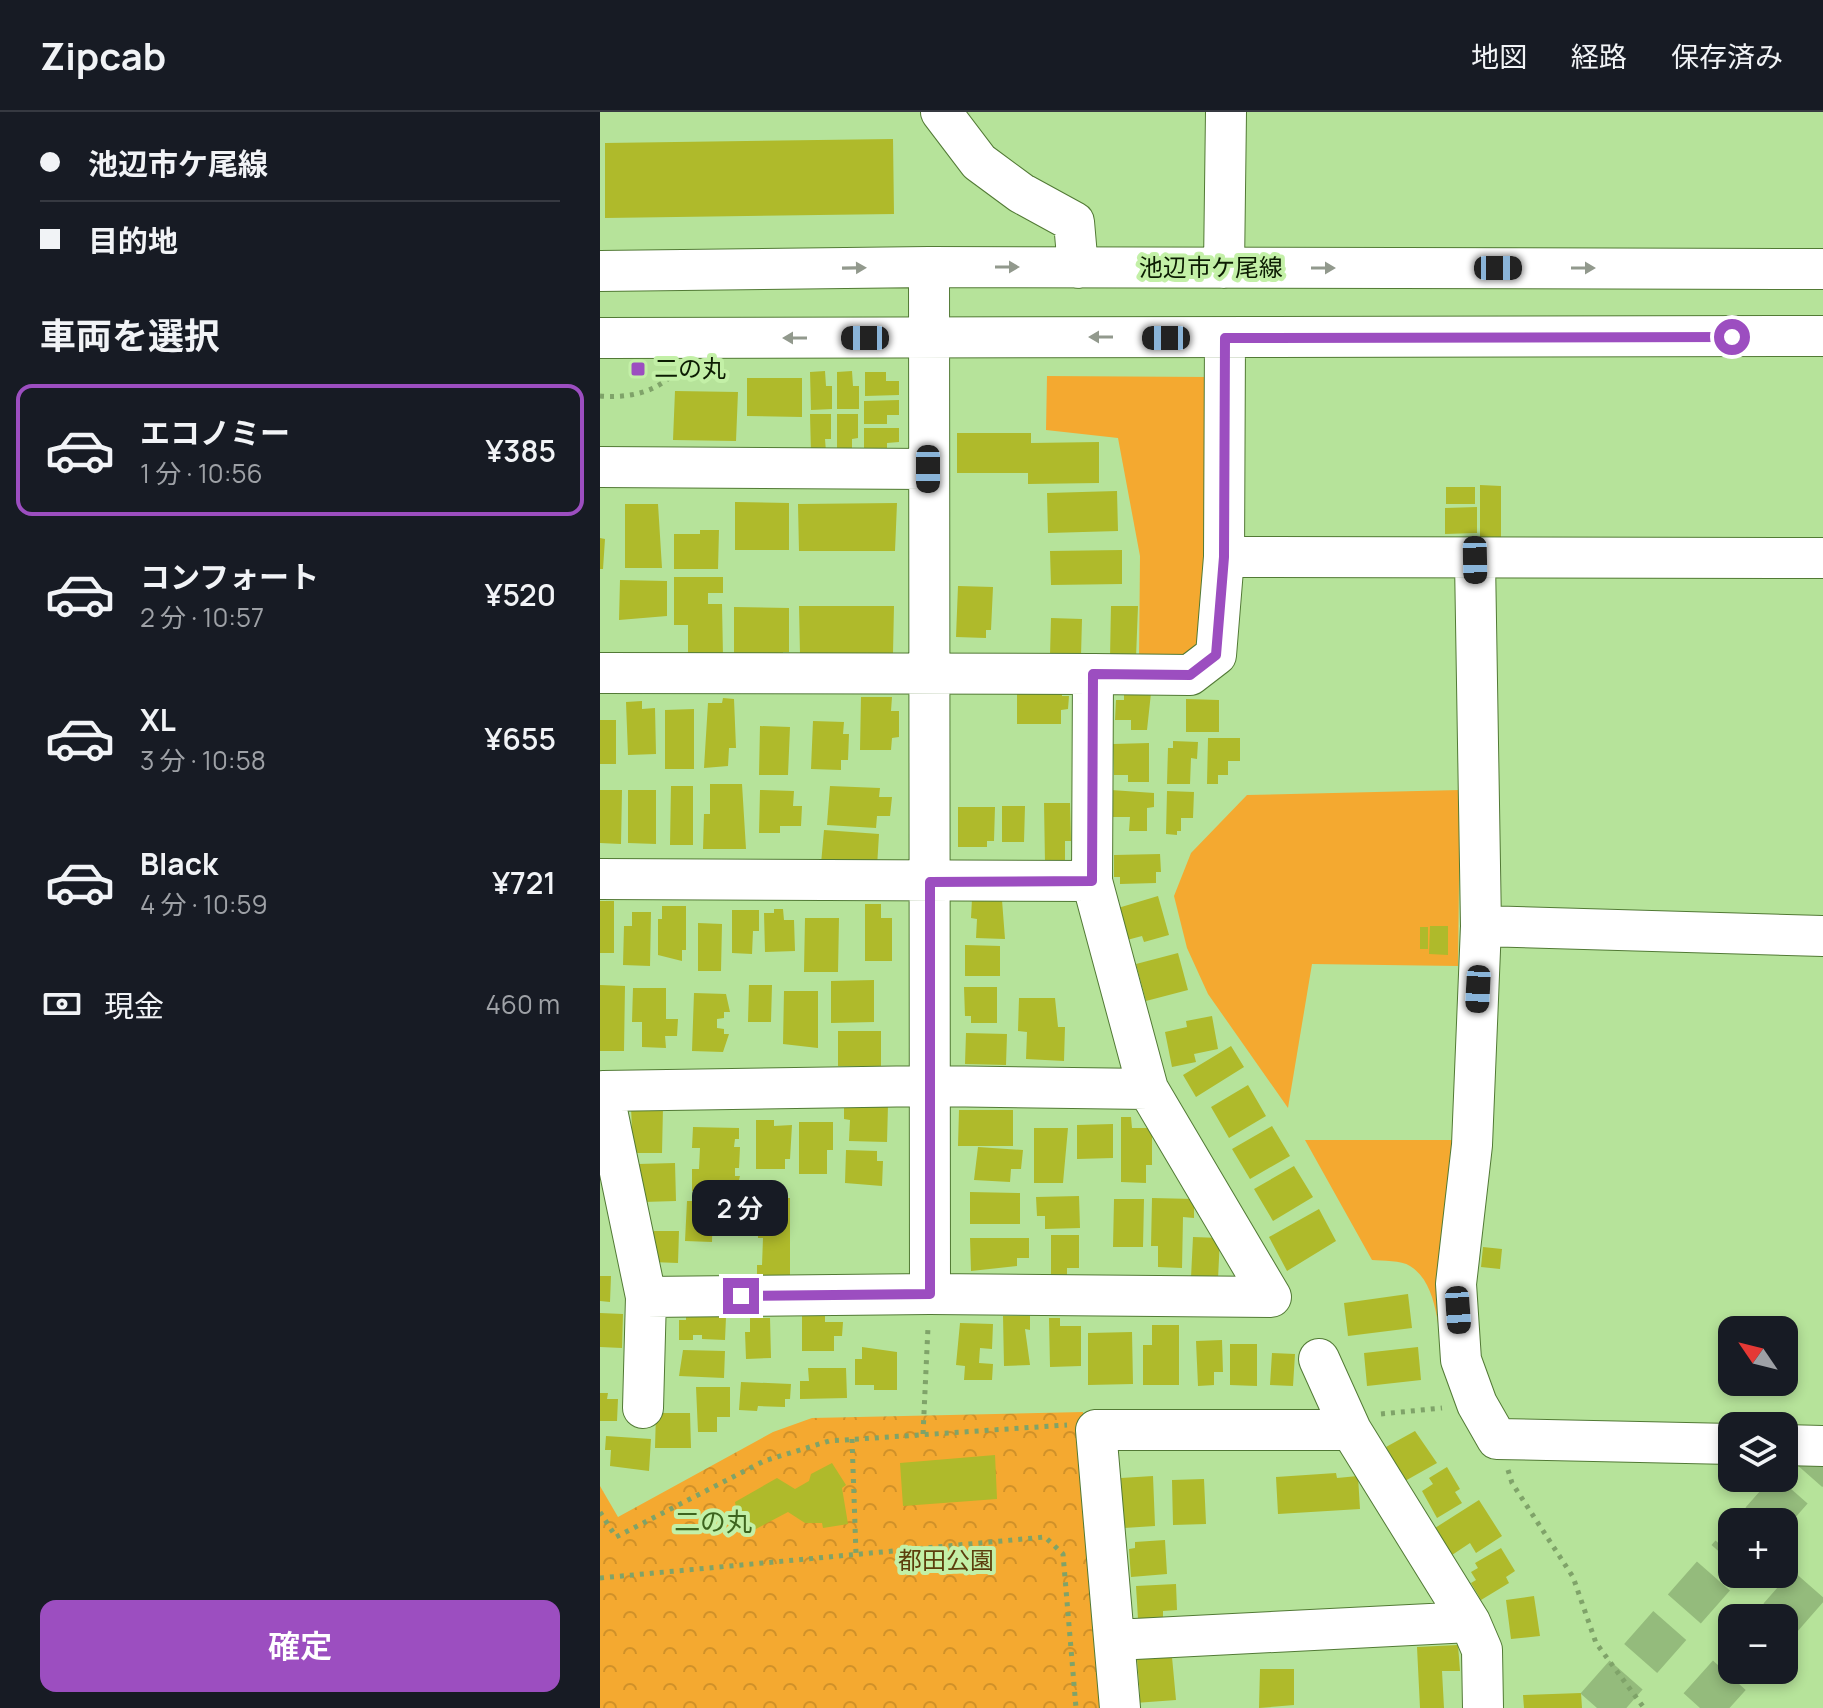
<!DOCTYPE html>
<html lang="ja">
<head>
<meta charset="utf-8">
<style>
	:root { --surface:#171b24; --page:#20242c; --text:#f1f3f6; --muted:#9ea1a6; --line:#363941; --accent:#9c4ec0 }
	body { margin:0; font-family:Manrope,"Noto Sans JP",sans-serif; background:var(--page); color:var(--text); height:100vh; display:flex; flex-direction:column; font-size:30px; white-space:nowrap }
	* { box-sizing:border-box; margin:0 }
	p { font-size:26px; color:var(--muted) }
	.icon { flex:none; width:44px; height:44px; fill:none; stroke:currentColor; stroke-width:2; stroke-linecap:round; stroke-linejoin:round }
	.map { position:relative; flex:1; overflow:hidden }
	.side { display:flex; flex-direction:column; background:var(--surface); width:600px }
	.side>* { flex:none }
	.hud { display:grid; align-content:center; height:176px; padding:0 40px; background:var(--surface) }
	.needle { width:52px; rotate:305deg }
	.buttons { position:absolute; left:1118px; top:1204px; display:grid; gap:16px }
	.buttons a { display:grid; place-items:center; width:80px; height:80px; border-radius:16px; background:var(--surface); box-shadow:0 4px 12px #0003; font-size:40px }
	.end { position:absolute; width:36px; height:36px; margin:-18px; border:10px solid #9c4ec0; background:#fff; box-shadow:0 0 0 4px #fff }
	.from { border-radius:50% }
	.bubble { position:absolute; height:56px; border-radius:16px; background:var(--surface); box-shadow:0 4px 12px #0003; font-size:26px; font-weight:600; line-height:56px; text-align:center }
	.car { position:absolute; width:24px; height:48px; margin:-24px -12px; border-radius:10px; box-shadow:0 0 6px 2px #0007; background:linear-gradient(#222 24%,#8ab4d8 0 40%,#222 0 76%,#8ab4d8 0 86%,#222 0) }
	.hud b { display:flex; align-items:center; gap:28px; height:76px; font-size:30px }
	.hud b+b { border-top:2px solid var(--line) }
	.hud i { width:20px; height:20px; background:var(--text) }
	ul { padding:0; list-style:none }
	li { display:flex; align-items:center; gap:24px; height:132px; margin:0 16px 12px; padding:0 24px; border:4px solid transparent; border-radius:16px }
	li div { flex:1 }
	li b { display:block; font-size:30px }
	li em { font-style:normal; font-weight:600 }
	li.current { border-color:var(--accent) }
	li>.icon { width:72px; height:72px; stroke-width:1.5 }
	h2 { padding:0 40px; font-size:36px; line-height:96px }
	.pay { display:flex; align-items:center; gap:20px; height:88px; padding:0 40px; font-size:30px }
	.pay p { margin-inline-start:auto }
	.action { display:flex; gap:16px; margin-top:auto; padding:16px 40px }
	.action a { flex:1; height:92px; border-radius:16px; background:var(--accent); color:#fff; font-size:32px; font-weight:600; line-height:92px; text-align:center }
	header { display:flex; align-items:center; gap:48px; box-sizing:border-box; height:112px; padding:0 40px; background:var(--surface); border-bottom:2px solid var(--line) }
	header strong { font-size:38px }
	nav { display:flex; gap:44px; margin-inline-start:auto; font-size:28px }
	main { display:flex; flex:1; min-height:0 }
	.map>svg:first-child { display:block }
</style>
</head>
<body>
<header>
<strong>Zipcab</strong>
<nav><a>地図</a><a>経路</a><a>保存済み</a></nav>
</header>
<main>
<section class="side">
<div class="hud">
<b><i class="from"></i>池辺市ケ尾線</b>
<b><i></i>目的地</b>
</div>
<h2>車両を選択</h2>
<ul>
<li class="current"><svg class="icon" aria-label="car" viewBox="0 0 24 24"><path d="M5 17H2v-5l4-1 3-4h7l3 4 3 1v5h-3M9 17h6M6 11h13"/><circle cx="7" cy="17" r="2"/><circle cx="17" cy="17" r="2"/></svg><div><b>エコノミー</b><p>1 分 · 10:56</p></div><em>¥385</em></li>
<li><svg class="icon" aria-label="car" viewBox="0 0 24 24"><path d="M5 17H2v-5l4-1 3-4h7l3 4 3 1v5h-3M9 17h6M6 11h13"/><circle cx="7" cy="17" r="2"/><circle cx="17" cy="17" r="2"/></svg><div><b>コンフォート</b><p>2 分 · 10:57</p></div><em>¥520</em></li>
<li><svg class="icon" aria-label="car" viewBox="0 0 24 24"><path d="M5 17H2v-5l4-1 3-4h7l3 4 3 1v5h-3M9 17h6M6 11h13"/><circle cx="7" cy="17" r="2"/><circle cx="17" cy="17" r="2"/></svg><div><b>XL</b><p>3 分 · 10:58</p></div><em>¥655</em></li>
<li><svg class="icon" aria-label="car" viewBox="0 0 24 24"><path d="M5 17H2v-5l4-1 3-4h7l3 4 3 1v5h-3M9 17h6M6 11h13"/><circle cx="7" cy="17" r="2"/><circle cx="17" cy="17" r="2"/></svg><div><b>Black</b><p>4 分 · 10:59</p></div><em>¥721</em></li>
</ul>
<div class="pay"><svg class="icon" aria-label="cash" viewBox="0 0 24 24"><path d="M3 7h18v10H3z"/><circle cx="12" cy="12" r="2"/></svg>現金<p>460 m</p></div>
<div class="action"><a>確定</a></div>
</section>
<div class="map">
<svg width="1223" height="1596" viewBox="0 0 1223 1596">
	<defs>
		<pattern id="forest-crowns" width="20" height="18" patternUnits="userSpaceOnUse" patternTransform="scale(2)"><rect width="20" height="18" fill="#f4a930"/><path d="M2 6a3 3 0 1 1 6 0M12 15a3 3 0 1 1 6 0" fill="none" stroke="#d09129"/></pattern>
	</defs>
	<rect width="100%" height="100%" fill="#b6e39a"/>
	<path fill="#f4a930" d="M447,264L608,265L607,537L592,551L539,547L540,444L518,326L446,318Z
		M860,678L858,854L712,852L688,996L608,882L587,836L574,784L591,741L647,683Z
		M705,1028H856L848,1260C836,1228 842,1174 810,1154C801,1148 783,1149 772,1148Z"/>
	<path fill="url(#forest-crowns)" d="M483,1300L505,1596H0V1374L18,1405L173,1320L212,1306Z"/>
	<path fill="#afba2b" d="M293,27L294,102L5,106V31Z
		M225,259L226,274H232V297L211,298L210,260Z
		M252,259L253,274H259V297H237V260Z
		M265,260H286V269H299V283L265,284Z
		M147,266H202V305L147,304Z
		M75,279L138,280L136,329L73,328Z
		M299,288V303H287V312H264V289Z
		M210,302H231V327H225L226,340L211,341Z
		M237,302H258V326L252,327V340H237Z
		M264,316H299V330L287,331V339H264Z
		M357,321H431V331L499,330V371L428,372V361H357Z
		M880,373L901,374V428L880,427Z
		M846,375H875V392H846Z
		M517,379L518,419L448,421L447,381Z
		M135,390L189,391V438H135Z
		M297,391L295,439H199L198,392Z
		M25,392H58L62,456H25Z
		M877,395V421L845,422V396Z
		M100,418H119L118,457H74V422H100Z
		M0,426L5,427L3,457H0Z
		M522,438V472L451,473L450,439Z
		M74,465H123V481H108V492H122L123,544H88V513H74Z
		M20,468L67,469V504L19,508Z
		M358,474L393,475L391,518H386V526L356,525Z
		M199,494H294L293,541L200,542Z
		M511,494H538L536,546H510Z
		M134,495L189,496V540H183V547L134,542Z
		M451,506L482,507L481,544L450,543Z
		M524,576L551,581L547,618H531V608H515L516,588H524Z
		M417,578H462V584H469L468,597L461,598V612H417Z
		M261,585H292L291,599H299V625L292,626L291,638H260Z
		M123,586L134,587L136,636H129L128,654L104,656L108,591H122Z
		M586,587L619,588V620H586Z
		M42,589V597L55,596L56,642L28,643L26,590Z
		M94,597V657H65V598Z
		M0,608H16V652H0Z
		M213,609L244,610L243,622H249L248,648H241V658L211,657Z
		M160,614L190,615L188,663H159Z
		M608,626H640V649H628V663H618V672H607Z
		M573,629L598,630L597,647L591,646L590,672H567L568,636H573Z
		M549,631V670H528V663H514L513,632Z
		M110,672H142L146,737H103L104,702H110Z
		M71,674H93V733H70Z
		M230,674L280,676L279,685H292L290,704H277L276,716L227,713Z
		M0,678H22L21,732L0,731Z
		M28,678H56V732L28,731Z
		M160,678L194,679L193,694H202L201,714H180V721H159Z
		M511,678L554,681V695L547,696V719H529L530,705H512Z
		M567,679L594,680L593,706H581V719H577V723L566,722Z
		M444,691H470L471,729H465V751H445Z
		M402,694H425L424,730H402Z
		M358,695H395L394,729H387V735H358Z
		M224,718L279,722L277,755L221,752Z
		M560,742L561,760H556V771L520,772V765H514V743Z
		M558,784L569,823L544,830L542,824L527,828L518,796Z
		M372,787L402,788L405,827L376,826L377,807L371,806Z
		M0,789H14V841H0Z
		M265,792H281V806H292V849H265Z
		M62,794H86V838H82V849L58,843V807H62Z
		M174,797H183L184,808H194L195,839L165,840L164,801H174Z
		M132,798H159V819H153L152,842L132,841Z
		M32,800H51L50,854L23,853L24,814H32Z
		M205,806H239L238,860H204Z
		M98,811L122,812L121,859H98Z
		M830,814H848V843L829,842Z
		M820,815H828V837H820Z
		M365,833L400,834V864H365Z
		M578,841L588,878L546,889L536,852Z
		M274,868V910L231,911V869Z
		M0,873L25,874L24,939H0Z
		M149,873H172L171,910H148Z
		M364,875H397V911H371V904H365Z
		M33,876H66V907H78L77,924H65L66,936L42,935V910H32Z
		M184,879H218V936L183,932Z
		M94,881L126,882L130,900H124V906L117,907V916L124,917V922H129L123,940L92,939Z
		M419,886H455L458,915H465L464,949L426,947L427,920L418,919Z
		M612,904L618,937L594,942L596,950L572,955L565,920L587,915L586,909Z
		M238,919H281V954H238Z
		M366,921L407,922L406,953L365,952Z
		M631,934L644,955L596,985L583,963Z
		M648,973L666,1004L629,1026L611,995Z
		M244,992L288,993L287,1030L249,1029L250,1008L244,1007Z
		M31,995H63L62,1041H33Z
		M359,998H413V1034H358Z
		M521,1005H531L532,1016H552V1053H546V1071L521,1070Z
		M156,1008H174V1014L192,1013L190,1047H185V1057H156Z
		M199,1010H233V1038H227V1062H199Z
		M513,1012V1046L477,1047V1013Z
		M672,1014L690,1044L650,1067L632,1037Z
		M93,1015L139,1016V1027H135L134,1035H140L139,1056H135V1064H140L136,1080L92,1079V1057H99L100,1036H92Z
		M434,1016H468L463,1071H434Z
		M378,1035L423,1038L421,1057H411L410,1070L374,1068Z
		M246,1038L277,1039V1049H283L282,1074L245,1071Z
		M75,1051L76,1089L43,1090V1067H38V1052Z
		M694,1054L713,1085L673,1109L654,1077Z
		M370,1080L420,1081V1112H370Z
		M479,1084L480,1116L445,1117V1104H437L436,1085Z
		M158,1086H190V1165H157V1153H162L163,1126H158V1107L163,1108Z
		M552,1086L594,1087V1106L583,1105L582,1156L558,1155V1134H551Z
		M514,1087H544L543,1135H513Z
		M87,1089H113L112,1130L85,1129Z
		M719,1097L736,1129L687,1159L669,1125Z
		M54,1119H79L78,1151L52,1150Z
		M451,1123H479V1156H467V1165H451Z
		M593,1125L620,1126L618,1167L591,1166Z
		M370,1126H429V1146H417V1154L371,1159Z
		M883,1135L902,1137L900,1157L881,1155Z
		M0,1164H11L10,1190L0,1189Z
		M808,1182L812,1216L748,1224L744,1191Z
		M86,1199H120V1205H126L125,1228L102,1227V1223H93V1228H79V1208H86Z
		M0,1201L23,1202L22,1236L0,1235Z
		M202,1204H225V1210H243L242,1224H234V1239H202Z
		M403,1204H430V1218L425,1217L430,1253L404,1254Z
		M150,1206H170L171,1246L146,1247L145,1220H150Z
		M449,1206H460V1214H481V1254L450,1255Z
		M360,1211L393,1212L392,1237L380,1236L379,1251L393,1252L392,1268H364L365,1254L356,1253Z
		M552,1213H579V1273H543V1233H552Z
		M532,1220L533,1272L488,1273V1221Z
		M622,1228L623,1260H614V1273L598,1274L596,1229Z
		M630,1232H657V1274L630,1273Z
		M262,1235L297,1240V1278H274V1273H255V1247H262Z
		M818,1235L821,1268L767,1274L764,1241Z
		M83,1238L125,1239L124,1266L79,1264Z
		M672,1241L695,1242L693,1274L670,1273Z
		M208,1256H246L247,1286L200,1287V1269H209Z
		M141,1270L191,1272L190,1287H185V1295L158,1294L157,1299L139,1298Z
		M96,1275H130V1305H117V1320H98Z
		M0,1281H8L7,1287H18L17,1309H0Z
		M56,1301H90L91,1336H55Z
		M815,1319L837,1351L805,1369L786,1335Z
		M6,1324L51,1327L49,1359L10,1354L11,1338H5Z
		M395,1343L397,1387L303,1394L300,1351Z
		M232,1351L246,1373L242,1376L248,1412L223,1416L222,1411H205L188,1400L152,1419L138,1407L135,1390L177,1366L195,1377L209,1369L211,1362Z
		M847,1355L860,1377L855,1380L862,1391L837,1406L822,1379L833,1372L829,1366Z
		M736,1361L737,1366L758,1364L760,1397L678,1402L676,1365Z
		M553,1364L555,1414L524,1416L521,1366Z
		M604,1367L606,1412L573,1413L572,1368Z
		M879,1388L902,1424L876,1441L870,1431L852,1443L835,1416Z
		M565,1428L567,1462L531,1465L529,1437L535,1436V1430Z
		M901,1436L915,1459L906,1465L909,1471L881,1488L871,1471L876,1468L871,1460L878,1456L875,1451Z
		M576,1472L577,1498L563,1499V1506L538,1507L536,1474Z
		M934,1484L940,1524L911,1527L906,1488Z
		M858,1533L860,1559H842L844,1596H820L817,1535Z
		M572,1545L576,1588L535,1591V1583H540L537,1547Z
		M660,1557H694V1593L659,1596Z
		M981,1581L982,1596H924L923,1583Z"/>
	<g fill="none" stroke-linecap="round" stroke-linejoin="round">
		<path stroke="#94bb7c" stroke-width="44" stroke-dasharray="44 22" stroke-linecap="butt" d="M1162,1410L1223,1341
			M1180,1506L1223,1457
			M997,1596L1132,1443
			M1100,1596L1134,1558"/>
		<defs>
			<path id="minor" d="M341,0L379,50L421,81L474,110L478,156
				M329,155L330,1182
				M624,156L626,0
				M0,159L329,155L1223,157
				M0,226L1223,224
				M625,226L624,445L1223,446
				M0,355L328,357
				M875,448L881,814L872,1033L856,1172L861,1248L877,1292L897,1327L1132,1332
				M0,561L493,562L492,769L548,977L671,1185L330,1182L46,1185L3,979L330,974L548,977
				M493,562L590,563L616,543L624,445
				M0,767L492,769
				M881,814L1223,824
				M719,1247L751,1318
				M43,1296L46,1185
				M1184,1333L1223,1334
				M515,1528L870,1510
				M520,1596L496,1318H751L870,1510L882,1538L883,1596"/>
		</defs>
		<use href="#minor" stroke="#527a35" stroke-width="42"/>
		<path stroke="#7fa369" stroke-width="5" stroke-dasharray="4 6" stroke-linecap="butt" d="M0,284C25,286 51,282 70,265
			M781,1302L842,1296
			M323,1322L328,1215
			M252,1327L256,1442
			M908,1358L912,1371L973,1465L996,1531L1044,1596
			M0,1400L16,1425L164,1349L229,1329L467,1313
			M0,1466L445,1425L463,1442L476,1596"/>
		<use href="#minor" stroke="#fff" stroke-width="40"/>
	</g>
	<defs><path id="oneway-solid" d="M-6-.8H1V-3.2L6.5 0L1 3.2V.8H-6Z" transform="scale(2)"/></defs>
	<g fill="#92998d">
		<use href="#oneway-solid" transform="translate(407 155)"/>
		<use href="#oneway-solid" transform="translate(254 156) rotate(-1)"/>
		<use href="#oneway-solid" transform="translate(723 156)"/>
		<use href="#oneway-solid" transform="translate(983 156)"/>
		<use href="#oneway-solid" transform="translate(501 225) rotate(-180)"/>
		<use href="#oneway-solid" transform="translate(195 226) rotate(-180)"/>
	</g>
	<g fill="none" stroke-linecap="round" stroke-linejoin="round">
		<path stroke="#9c4ec0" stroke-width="10" d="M141,1184L330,1182V770L492,769L493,562L590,563L616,543L624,445L625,226L1132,225"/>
	</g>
	<rect fill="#9c4ec0" stroke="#c3f0a7" stroke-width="3" x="30" y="249" width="16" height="16" rx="4"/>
	<g text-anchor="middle" stroke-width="8" stroke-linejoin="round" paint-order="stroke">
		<g font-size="24" fill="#0c1c02" stroke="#c3f0a7">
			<text x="611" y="164">池辺市ケ尾線</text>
		</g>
		<g font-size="24" fill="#0c1c02" stroke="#c3f0a7" text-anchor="start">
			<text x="54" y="265">二の丸</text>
		</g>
		<g font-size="24" fill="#5c3d0c" stroke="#c3f0a7">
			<text x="346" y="1457">都田公園</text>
		</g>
		<g font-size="26" fill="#3d641e" stroke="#c3f0a7">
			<text x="113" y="1419">二の丸</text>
		</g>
	</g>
</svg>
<div class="buttons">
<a><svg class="needle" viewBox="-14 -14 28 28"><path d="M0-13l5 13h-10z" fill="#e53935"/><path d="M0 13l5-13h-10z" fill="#9ea1a6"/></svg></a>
<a><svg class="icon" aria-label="layers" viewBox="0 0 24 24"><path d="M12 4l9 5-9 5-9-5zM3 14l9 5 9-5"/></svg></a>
<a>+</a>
<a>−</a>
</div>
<i class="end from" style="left:1132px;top:225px"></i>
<i class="end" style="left:141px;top:1184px"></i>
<div class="bubble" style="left:92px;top:1068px;width:96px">2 分</div>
<i class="car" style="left:898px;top:156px;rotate:90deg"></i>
<i class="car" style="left:265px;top:226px;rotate:270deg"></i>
<i class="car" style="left:566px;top:226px;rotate:270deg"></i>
<i class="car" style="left:328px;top:357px;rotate:180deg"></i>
<i class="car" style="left:875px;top:448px;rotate:179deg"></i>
<i class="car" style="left:878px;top:877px;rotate:183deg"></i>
<i class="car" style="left:858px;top:1198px;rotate:176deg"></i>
</div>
</main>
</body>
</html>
